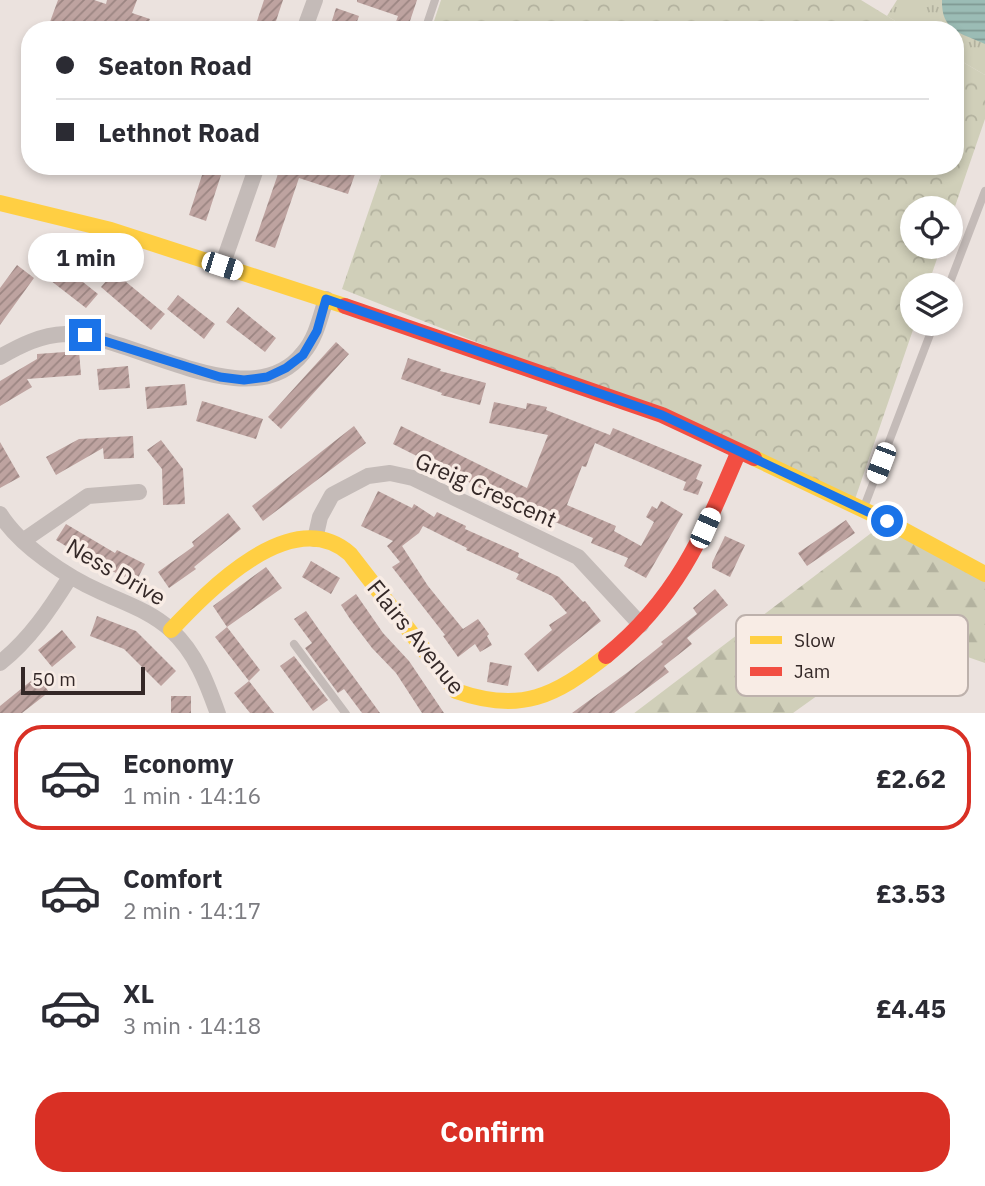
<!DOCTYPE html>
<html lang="en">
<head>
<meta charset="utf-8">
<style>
	:root { --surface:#fff; --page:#f2f2f3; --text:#2b2b33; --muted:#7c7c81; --line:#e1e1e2; --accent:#d93025 }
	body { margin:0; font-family:"IBM Plex Sans",sans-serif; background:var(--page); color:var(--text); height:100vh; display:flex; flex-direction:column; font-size:26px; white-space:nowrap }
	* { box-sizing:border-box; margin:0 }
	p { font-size:23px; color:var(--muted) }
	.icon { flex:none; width:38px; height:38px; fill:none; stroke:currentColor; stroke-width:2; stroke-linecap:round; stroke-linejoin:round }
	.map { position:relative; height:713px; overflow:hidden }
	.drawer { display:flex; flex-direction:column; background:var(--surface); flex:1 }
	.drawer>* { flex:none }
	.hud { position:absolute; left:21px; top:21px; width:943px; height:154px; border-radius:28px; box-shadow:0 4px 10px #0003; display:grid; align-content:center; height:154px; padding:0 35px; background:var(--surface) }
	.buttons { position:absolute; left:900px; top:196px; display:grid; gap:14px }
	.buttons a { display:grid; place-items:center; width:63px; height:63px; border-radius:50%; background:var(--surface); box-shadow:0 4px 10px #0003; font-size:35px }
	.scale { position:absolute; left:21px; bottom:18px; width:124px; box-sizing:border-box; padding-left:7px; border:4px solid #342827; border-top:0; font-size:19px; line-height:24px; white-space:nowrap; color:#342827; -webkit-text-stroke:5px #f8ece5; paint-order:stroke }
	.end { position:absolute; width:32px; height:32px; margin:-16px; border:9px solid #1a73e8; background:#fff; box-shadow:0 0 0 4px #fff }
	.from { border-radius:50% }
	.bubble { position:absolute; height:49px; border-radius:24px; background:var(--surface); box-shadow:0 4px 10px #0003; font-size:23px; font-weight:700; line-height:49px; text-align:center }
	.car { position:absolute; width:21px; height:42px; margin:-21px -10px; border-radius:9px; box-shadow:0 0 5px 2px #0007; background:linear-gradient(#fff 24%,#345 0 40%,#fff 0 76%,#345 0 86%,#fff 0) }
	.hud b { display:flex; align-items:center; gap:24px; height:66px; font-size:26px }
	.hud b+b { border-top:2px solid var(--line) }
	.hud i { width:18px; height:18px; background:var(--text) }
	ul { padding:12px 0 0; list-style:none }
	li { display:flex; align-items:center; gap:21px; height:105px; margin:0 14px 10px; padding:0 21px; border:4px solid transparent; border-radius:28px }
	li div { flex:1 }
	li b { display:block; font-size:26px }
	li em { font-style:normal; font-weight:700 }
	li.current { border-color:var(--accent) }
	li>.icon { width:63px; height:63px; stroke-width:1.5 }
	.cta { display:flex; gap:14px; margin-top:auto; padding:14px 35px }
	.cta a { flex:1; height:80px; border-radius:28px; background:var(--accent); color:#fff; font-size:28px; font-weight:700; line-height:80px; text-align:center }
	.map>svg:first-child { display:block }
</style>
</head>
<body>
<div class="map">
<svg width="985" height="714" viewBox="0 0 985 714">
	<defs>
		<pattern id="grass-tufts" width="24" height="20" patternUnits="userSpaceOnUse" patternTransform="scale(1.75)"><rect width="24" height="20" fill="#d0cfb9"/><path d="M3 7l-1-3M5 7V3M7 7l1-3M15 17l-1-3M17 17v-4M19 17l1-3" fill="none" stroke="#b3b29f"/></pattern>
		<pattern id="forest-firs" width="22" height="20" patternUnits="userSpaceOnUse" patternTransform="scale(1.75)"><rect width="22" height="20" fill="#d0cfb9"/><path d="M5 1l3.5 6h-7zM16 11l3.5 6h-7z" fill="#b3b29f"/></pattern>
		<pattern id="park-crowns" width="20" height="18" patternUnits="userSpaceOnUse" patternTransform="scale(1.75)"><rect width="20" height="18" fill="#d0cfb9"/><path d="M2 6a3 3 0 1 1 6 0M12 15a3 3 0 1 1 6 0" fill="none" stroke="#b3b29f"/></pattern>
		<pattern id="water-rules" width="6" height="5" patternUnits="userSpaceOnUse" patternTransform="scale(1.75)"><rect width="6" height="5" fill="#9bbcb5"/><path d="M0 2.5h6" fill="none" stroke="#7f9993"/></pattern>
		<pattern id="building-hatch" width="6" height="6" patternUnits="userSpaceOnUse" patternTransform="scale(1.75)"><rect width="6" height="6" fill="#bea3a0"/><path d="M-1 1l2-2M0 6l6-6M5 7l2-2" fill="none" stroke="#9b8582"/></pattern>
	</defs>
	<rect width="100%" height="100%" fill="#ebe2de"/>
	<path fill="url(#grass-tufts)" d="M897,0H985V75L956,58V30H910L887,16Z"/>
	<path fill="url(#forest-firs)" d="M887,521L985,574V663L962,655L907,645L860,665L793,713L633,714Z"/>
	<path fill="url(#park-crowns)" d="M441,0H861L910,30H431Z
		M956,58L985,75V119L950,221V208H912V247H941L928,285H912V324H915L853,505L662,415L342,289L384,166H956Z"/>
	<path fill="url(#water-rules)" d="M942,0H985V44C961,33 941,31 942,0Z"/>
	<path fill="url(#building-hatch)" d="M58,0H94L106,4L107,0H137L132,13L150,19L146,30H47Z
		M264,0H283L273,30H254Z
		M357,0H417L407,30H393L398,16L357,2Z
		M336,8L359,16L354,30H329Z
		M205,166H224L206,221L189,215Z
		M273,166H333L355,174L348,194L299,178L275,248L255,241L279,171L272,168Z
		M49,255L98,294L86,308L37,270Z
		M17,265L34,278L0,325V288Z
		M114,272L165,314L151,330L101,287Z
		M178,295L215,324L204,339L167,309Z
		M238,307L276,338L265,352L226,322Z
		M336,342L349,354L281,429L268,417Z
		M79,351L81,375L27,379L32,387L0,406V381L37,359V354Z
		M408,358L441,369L440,371L486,383L480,405L441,395L442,393L401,379Z
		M128,366L130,388L99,390L97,369Z
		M185,384L187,405L147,409L145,387Z
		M202,401L263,419L256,439L196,421Z
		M494,402L526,409L527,403L547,407L546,410L610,435L613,428L702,465L696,479L703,482L698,495L683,490L686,482L595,443L586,467L582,466L567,505L616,526L614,531L641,546L654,522L646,517L652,506L657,509L661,501L683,514L646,578L624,566L628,558L591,543L593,538L508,502L393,444L401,426L527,488L548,435L489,423Z
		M354,426L366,443L263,521L252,506Z
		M133,436L134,458L104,459L103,448L56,475L46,457L79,439Z
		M161,440L183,469L185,504L163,505L162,469L147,450Z
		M0,442L20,477L0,488Z
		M378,491L412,508L414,504L434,517L437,512L466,526L465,529L519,553L518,557L559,577L583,602L585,601L601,621L538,672L524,654L552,630L549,625L567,613L552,596L516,579L519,574L466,550L467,548L423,526L419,533L402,546L428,586L463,629L478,619L489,634L487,636L492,645L480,652L475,644L458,657L443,636L445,635L392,567L400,562L387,546L393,541L361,526Z
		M228,513L241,529L194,567L196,569L169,588L158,572L194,546L192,542Z
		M846,520L855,533L807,566L798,553Z
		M66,524L115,553L117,550L145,564L136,582L92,562L56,540Z
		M725,536L745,545L730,577L712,568V563Z
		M311,561L340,578L331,594L302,577Z
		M266,567L282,588L227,627L213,606Z
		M715,589L728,605L687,638L692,644L664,666L669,672L614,713H572L628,672L663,644L661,642L697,614L693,608Z
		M356,594L383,633L409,661L444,713H422L396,673L372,648L350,619L341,605Z
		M306,611L320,631L380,713H362L344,689L338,693L305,648L312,643L294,619Z
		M97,616L136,631L176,671L161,686L124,649L90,636Z
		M227,627L260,670L249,681L215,637Z
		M62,630L76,647L52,667L38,650Z
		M294,656L328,700L313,711L280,666Z
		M490,662L512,666L508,686L487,682Z
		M37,676L49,692L22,713H0V706Z
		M249,681L274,713H250L234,693Z
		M171,696H191V713H171Z"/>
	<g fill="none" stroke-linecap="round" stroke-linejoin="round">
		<path stroke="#c4bbb8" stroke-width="8" d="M425,30L435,0
			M949,285L985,191
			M864,507L934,324
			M294,644L346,714"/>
		<path stroke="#c4bbb8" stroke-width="16" d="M304,30L315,0
			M222,266L257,166
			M0,357C21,345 41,335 65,334C132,334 251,420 303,353C316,338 320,318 326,299
			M0,514C20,546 67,577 101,592C125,603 152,612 171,630C196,653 207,683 218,714
			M315,539L320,517L332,495L368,476L390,473L413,478L578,557L641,625
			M24,540L88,496L139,492
			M0,663C30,639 50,609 70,577"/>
		<path stroke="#ffcf43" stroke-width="16" d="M0,203L111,230L345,306
			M754,458L887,521L985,574
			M171,630C208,591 292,503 350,554L456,691C521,714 555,696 606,656"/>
		<path stroke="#f24e42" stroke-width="16" d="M345,306L662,415L754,458
			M606,656C678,598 704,533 739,451"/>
	</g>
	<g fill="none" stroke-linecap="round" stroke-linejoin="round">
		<path stroke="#1a73e8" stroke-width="9" d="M85,335L220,377L244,380L267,377L286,368L303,355L317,331L326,299L662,415L887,521"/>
	</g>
	<g text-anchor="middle" stroke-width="7" stroke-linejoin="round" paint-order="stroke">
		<g font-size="23" fill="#342827" stroke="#f8ece5">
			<text transform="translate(486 490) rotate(24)" y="8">Greig Crescent</text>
			<text transform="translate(116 572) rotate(30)" y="8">Ness Drive</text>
			<text transform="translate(416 637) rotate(51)" y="8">Flairs Avenue</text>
		</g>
	</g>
	<rect x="736" y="615" width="232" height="81" rx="10" fill="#f8ece5" stroke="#bdb1ac" stroke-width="2"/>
	<rect x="750" y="636" width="32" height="8" fill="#ffcf43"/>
	<rect x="750" y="667" width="32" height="9" fill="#f24e42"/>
	<g font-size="19" fill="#342827">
		<text x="794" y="647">Slow</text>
		<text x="794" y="678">Jam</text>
	</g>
</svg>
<div class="buttons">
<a><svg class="icon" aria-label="locate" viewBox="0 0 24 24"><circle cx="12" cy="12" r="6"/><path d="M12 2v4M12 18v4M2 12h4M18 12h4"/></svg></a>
<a><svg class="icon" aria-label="layers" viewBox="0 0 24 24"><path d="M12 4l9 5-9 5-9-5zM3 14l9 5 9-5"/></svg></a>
</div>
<div class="scale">50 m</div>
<i class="end from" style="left:887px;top:521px"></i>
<i class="end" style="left:85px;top:335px"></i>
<div class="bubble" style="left:28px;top:233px;width:116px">1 min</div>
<i class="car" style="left:222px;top:266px;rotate:108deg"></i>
<i class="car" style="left:881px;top:463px;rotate:201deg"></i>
<i class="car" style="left:705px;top:528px;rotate:24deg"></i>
<div class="hud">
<b><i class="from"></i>Seaton Road</b>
<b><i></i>Lethnot Road</b>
</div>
</div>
<section class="drawer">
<ul>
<li class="current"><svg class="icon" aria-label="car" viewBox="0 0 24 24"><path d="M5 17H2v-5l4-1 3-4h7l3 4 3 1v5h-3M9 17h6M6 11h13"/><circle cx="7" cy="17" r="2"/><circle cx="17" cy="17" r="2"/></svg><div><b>Economy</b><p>1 min · 14:16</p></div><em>£2.62</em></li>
<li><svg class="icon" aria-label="car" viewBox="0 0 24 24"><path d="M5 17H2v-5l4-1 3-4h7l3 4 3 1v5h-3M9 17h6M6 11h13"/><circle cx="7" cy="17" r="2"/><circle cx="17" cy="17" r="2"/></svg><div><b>Comfort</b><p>2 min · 14:17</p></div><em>£3.53</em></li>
<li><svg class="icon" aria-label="car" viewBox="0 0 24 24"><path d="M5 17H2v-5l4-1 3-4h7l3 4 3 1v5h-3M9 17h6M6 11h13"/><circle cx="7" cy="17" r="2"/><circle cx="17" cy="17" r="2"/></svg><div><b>XL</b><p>3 min · 14:18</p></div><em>£4.45</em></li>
</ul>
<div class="cta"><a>Confirm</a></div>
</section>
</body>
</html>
